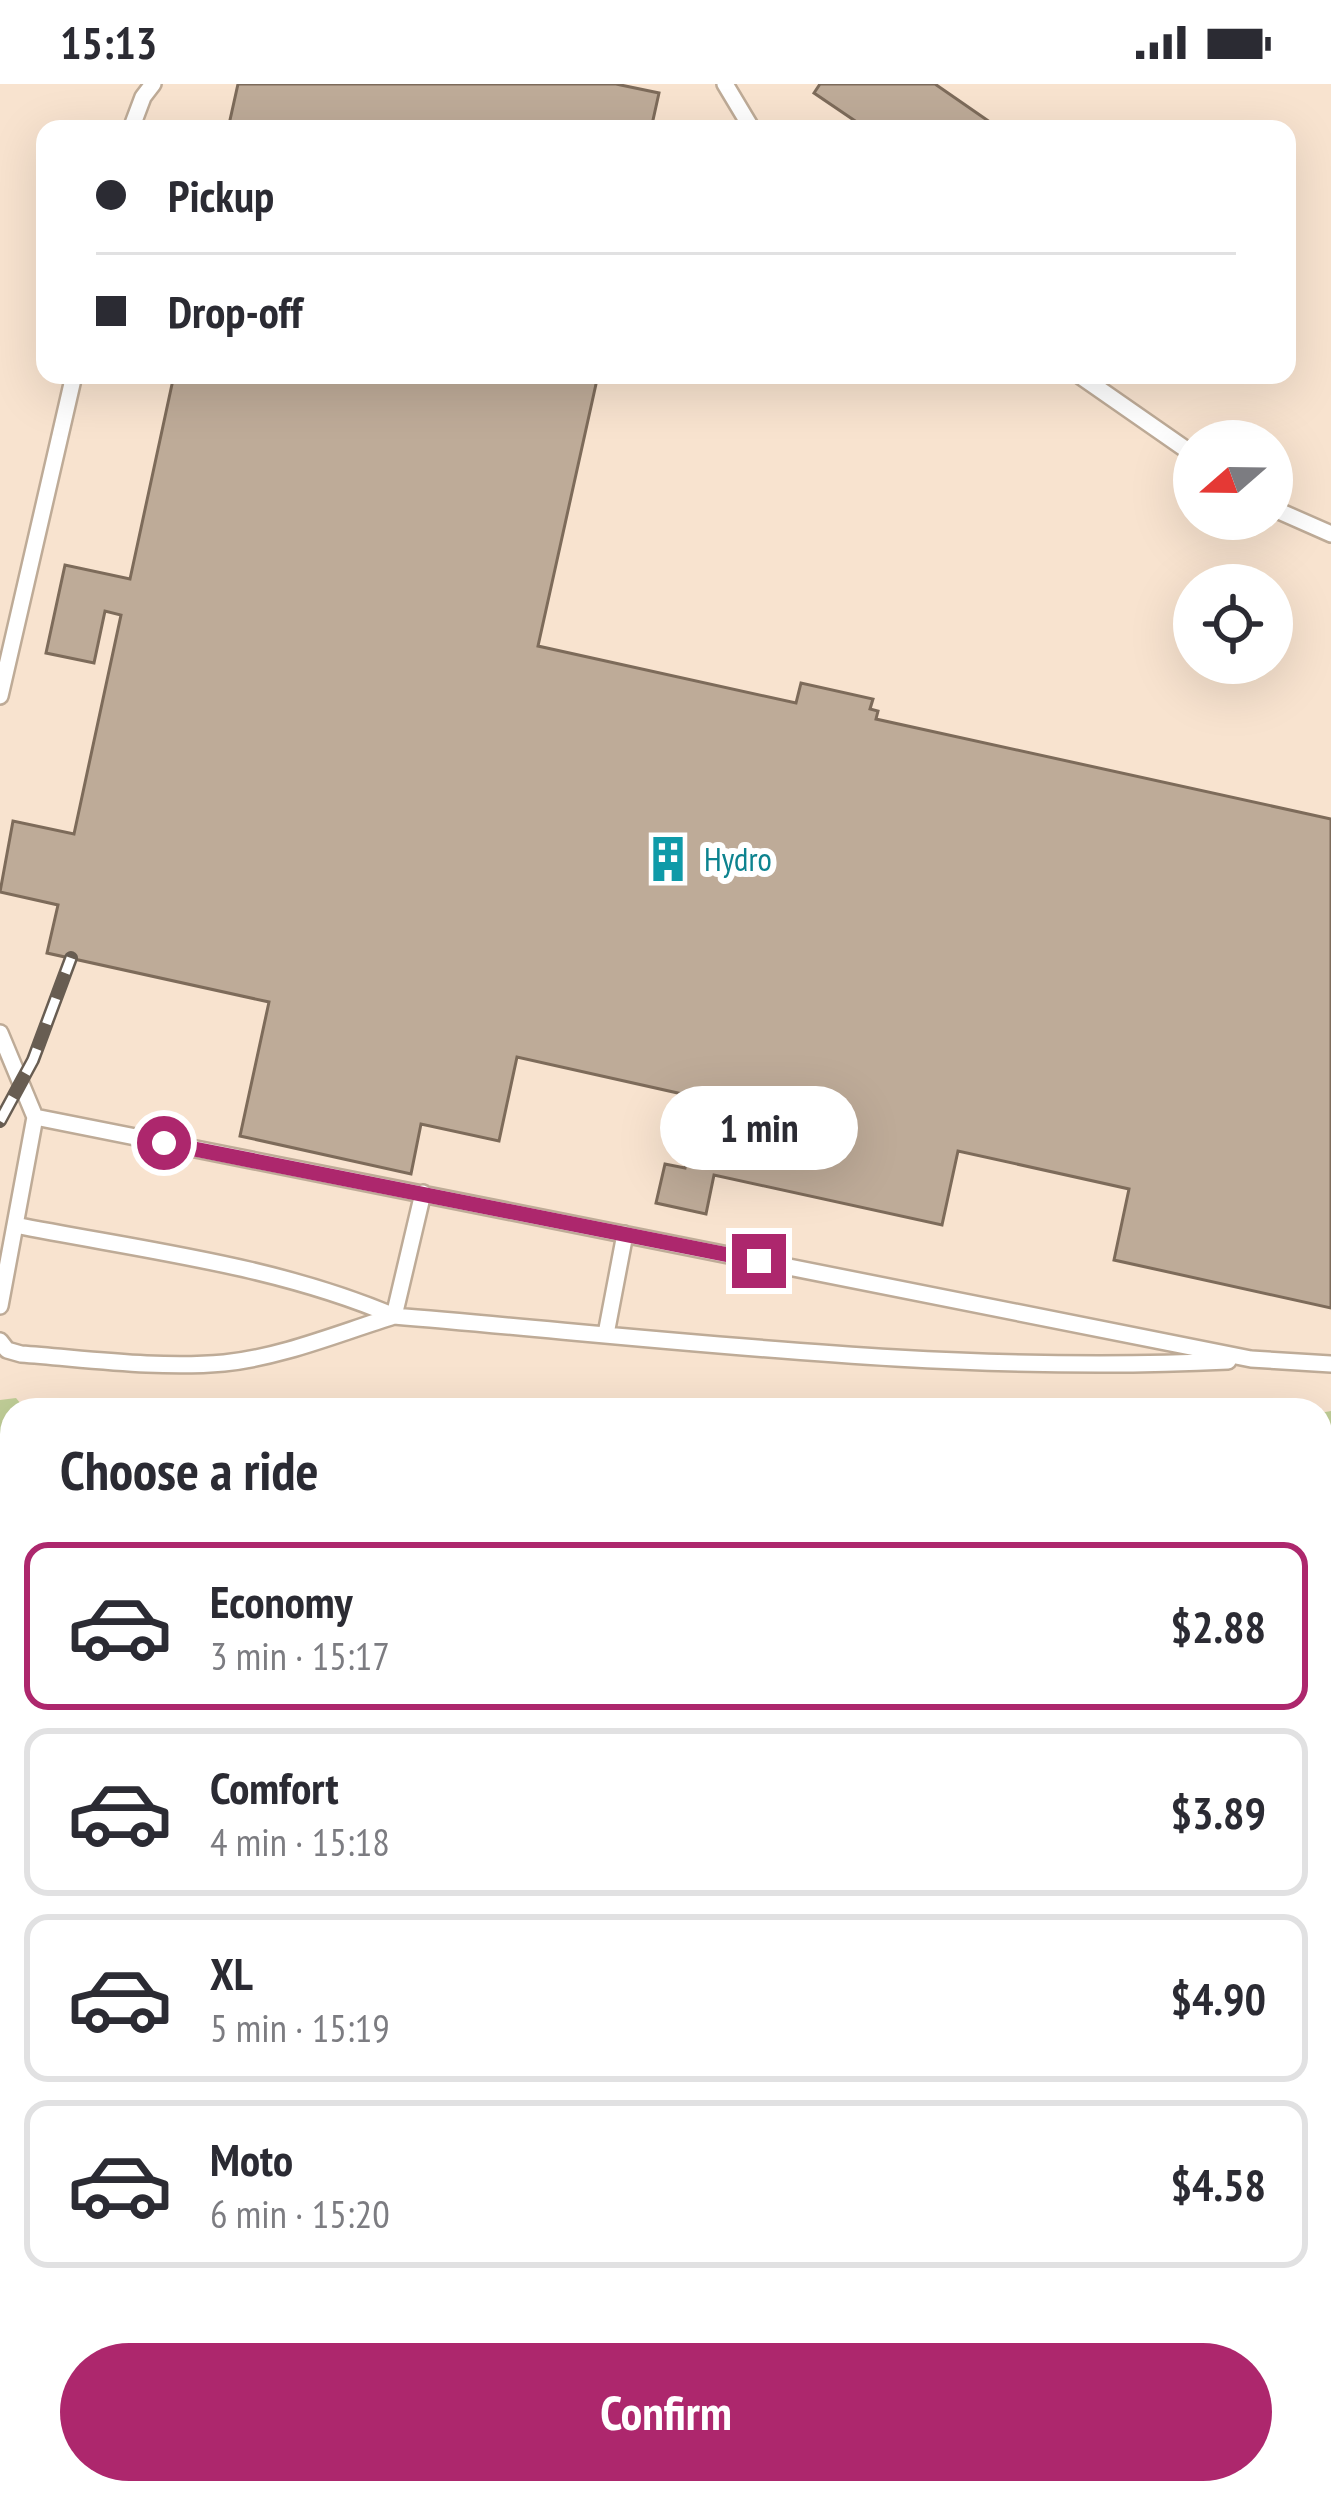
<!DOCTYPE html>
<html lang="en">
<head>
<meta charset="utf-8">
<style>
	:root { --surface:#fff; --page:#f7f7f7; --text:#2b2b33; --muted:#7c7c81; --line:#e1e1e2; --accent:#ad276d }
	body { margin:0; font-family:"PT Sans Narrow",sans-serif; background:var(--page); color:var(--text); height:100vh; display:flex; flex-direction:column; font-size:45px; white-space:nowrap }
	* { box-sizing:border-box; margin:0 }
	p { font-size:39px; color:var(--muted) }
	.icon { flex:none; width:66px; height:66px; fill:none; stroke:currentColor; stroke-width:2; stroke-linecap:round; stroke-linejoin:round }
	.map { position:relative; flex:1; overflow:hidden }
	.side { position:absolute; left:0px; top:1314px; width:1332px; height:1107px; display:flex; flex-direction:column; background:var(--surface); border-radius:36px 36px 0 0; box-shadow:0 12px 48px #0002 }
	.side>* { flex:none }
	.top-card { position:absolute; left:36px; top:36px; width:1260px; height:264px; border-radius:24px; box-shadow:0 12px 48px #0002; display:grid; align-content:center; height:264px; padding:0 60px; background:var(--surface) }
	.needle { width:78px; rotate:250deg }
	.controls { position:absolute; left:1173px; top:336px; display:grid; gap:24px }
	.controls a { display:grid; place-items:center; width:120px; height:120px; border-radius:50%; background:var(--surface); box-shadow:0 12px 48px #0002; font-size:60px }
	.end { position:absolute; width:54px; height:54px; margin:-27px; border:15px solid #ad276d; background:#fff; box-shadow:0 0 0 6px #fff }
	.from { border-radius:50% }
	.bubble { position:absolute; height:84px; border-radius:42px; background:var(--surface); box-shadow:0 12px 48px #0002; font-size:39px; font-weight:800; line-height:84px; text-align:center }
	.top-card b { display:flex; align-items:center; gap:42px; height:114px; font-size:45px }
	.top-card b+b { border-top:3px solid var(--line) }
	.top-card i { width:30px; height:30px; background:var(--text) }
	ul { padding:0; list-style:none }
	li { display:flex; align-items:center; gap:36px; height:168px; margin:0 24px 18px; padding:0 36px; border:6px solid var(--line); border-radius:24px }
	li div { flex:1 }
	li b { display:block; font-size:45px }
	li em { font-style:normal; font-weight:800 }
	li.selected { border-color:var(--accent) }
	li>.icon { width:108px; height:108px; stroke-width:1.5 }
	h2 { padding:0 60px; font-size:54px; line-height:144px }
	.action { display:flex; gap:24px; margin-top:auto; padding:24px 60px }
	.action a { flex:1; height:138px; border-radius:72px; background:var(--accent); color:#fff; font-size:48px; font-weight:800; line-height:138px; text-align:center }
	.status { display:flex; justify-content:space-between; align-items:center; height:84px; padding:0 60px; background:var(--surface); direction:ltr }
	.status svg { height:33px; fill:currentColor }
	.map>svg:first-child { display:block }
</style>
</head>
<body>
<div class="status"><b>15:13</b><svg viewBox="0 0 49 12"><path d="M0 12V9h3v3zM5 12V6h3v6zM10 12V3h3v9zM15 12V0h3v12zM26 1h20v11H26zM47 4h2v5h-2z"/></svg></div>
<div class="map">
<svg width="1331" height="2419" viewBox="0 0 1331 2419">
	<rect width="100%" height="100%" fill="#f8e3cf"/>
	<path fill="#c0ce97" d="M16,1314L26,1326H12V1448H0V1316Z
		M368,1316L666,1326H147L270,1317Z
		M1331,1327V1414H1320V1329Z
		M1331,1494V1557L1320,1555V1494Z
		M0,1720L12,1721V1808L0,1805Z
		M1320,1810L1331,1812V2158L1320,2165Z
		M0,1911L12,1914V2334L0,2329Z
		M1331,2256V2314L1320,2316V2261Z
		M1331,2375V2419H201L178,2409H1320V2377Z
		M0,2384L12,2390V2409H54L76,2419H0Z"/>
	<path fill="#beab98" stroke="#7d6b5a" stroke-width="3" d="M238,0H616L659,9L651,45H228Z
		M820,0H935L1000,45H867L814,9Z
		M174,291H598L538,562L796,619L801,599L873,615L870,625L878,627L876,635L1331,735V1224L1114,1176L1129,1105L958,1067L942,1141L714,1091L706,1130L656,1119L665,1080L685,1084L700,1014L517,973L499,1057L421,1040L411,1090L240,1052L269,918L47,869L58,821L0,808L13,737L74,750L121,531L105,527L94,579L46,569L65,481L130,495Z"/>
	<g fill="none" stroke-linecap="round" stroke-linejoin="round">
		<defs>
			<path id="service" d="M725,0L752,45
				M131,45L143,13L153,0
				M1079,291L1194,371
				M1272,424L1331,450
				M0,612L74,291
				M0,949L35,1033L0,1222
				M35,1033L1251,1275L1331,1280
				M15,1141C141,1166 275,1181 394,1232C671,1255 950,1291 1228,1277
				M394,1232L423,1109
				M606,1250L625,1150
				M0,1257L7,1266L21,1270C88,1275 158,1285 224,1279C282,1273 339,1249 394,1232"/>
			<path id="motorway" d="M1320,1453H1331
				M0,1519L12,1518
				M1320,1614L1331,1616
				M0,1660L12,1659
				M1320,1754L1331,1757
				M0,1856L12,1858
				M1320,2205L1331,2197
				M1320,2336L1331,2334"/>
		</defs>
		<use href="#service" stroke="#beab97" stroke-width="20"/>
		<use href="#motorway" stroke="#44926f" stroke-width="58"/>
		<use href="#service" stroke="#fff" stroke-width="15"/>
		<use href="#motorway" stroke="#51cc9a" stroke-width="54"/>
		<defs>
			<path id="rail" d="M0,1037L33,976L71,874
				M0,2354L12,2359
				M120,2409L142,2419"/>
		</defs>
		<use href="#rail" stroke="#685d52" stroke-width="14"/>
		<use href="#rail" stroke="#fff" stroke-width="9" stroke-dasharray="27" stroke-linecap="butt"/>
	</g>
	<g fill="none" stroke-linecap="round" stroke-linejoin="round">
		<path stroke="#ad276d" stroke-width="15" d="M164,1059L759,1177"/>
	</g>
	<defs>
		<symbol id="building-bare" viewBox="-9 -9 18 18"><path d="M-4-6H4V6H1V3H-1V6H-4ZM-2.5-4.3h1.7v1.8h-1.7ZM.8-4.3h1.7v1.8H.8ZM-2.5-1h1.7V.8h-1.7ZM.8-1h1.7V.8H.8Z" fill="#0f9aa8" stroke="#fff" stroke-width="2.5" paint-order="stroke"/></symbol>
	</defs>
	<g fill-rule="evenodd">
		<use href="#building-bare" x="635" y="742" width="66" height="66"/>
	</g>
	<g text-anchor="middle" stroke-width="12" stroke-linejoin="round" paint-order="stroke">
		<g font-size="33" fill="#0d838f" stroke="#fff" text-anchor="start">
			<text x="704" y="787">Hydro</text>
		</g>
	</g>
</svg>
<div class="controls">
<a><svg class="needle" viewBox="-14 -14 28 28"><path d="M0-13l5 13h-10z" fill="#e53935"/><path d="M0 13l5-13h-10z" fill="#7c7c81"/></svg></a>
<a><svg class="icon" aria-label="locate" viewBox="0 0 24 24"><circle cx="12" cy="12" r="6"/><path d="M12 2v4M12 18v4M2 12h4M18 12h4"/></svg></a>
</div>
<i class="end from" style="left:164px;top:1059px"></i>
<i class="end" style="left:759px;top:1177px"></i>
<div class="bubble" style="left:660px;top:1002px;width:198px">1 min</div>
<div class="top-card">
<b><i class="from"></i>Pickup</b>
<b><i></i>Drop-off</b>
</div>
<section class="side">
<h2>Choose a ride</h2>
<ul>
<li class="selected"><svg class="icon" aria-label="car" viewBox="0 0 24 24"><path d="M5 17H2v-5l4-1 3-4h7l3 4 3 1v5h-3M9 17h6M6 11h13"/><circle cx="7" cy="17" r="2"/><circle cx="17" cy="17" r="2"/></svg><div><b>Economy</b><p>3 min · 15:17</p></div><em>$2.88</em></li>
<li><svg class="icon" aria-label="car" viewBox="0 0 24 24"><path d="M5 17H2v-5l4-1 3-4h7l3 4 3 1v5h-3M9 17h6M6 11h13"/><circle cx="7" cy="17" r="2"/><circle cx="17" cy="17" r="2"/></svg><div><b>Comfort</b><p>4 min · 15:18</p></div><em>$3.89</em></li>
<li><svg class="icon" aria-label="car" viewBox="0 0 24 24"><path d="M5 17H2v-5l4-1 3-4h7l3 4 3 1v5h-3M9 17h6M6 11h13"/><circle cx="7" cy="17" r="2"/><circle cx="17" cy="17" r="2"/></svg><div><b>XL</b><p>5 min · 15:19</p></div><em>$4.90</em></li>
<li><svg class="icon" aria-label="car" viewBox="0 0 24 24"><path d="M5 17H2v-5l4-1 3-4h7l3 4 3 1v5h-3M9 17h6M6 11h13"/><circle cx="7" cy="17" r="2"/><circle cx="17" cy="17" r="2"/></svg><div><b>Moto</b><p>6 min · 15:20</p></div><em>$4.58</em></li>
</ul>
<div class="action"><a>Confirm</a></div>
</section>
</div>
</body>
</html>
